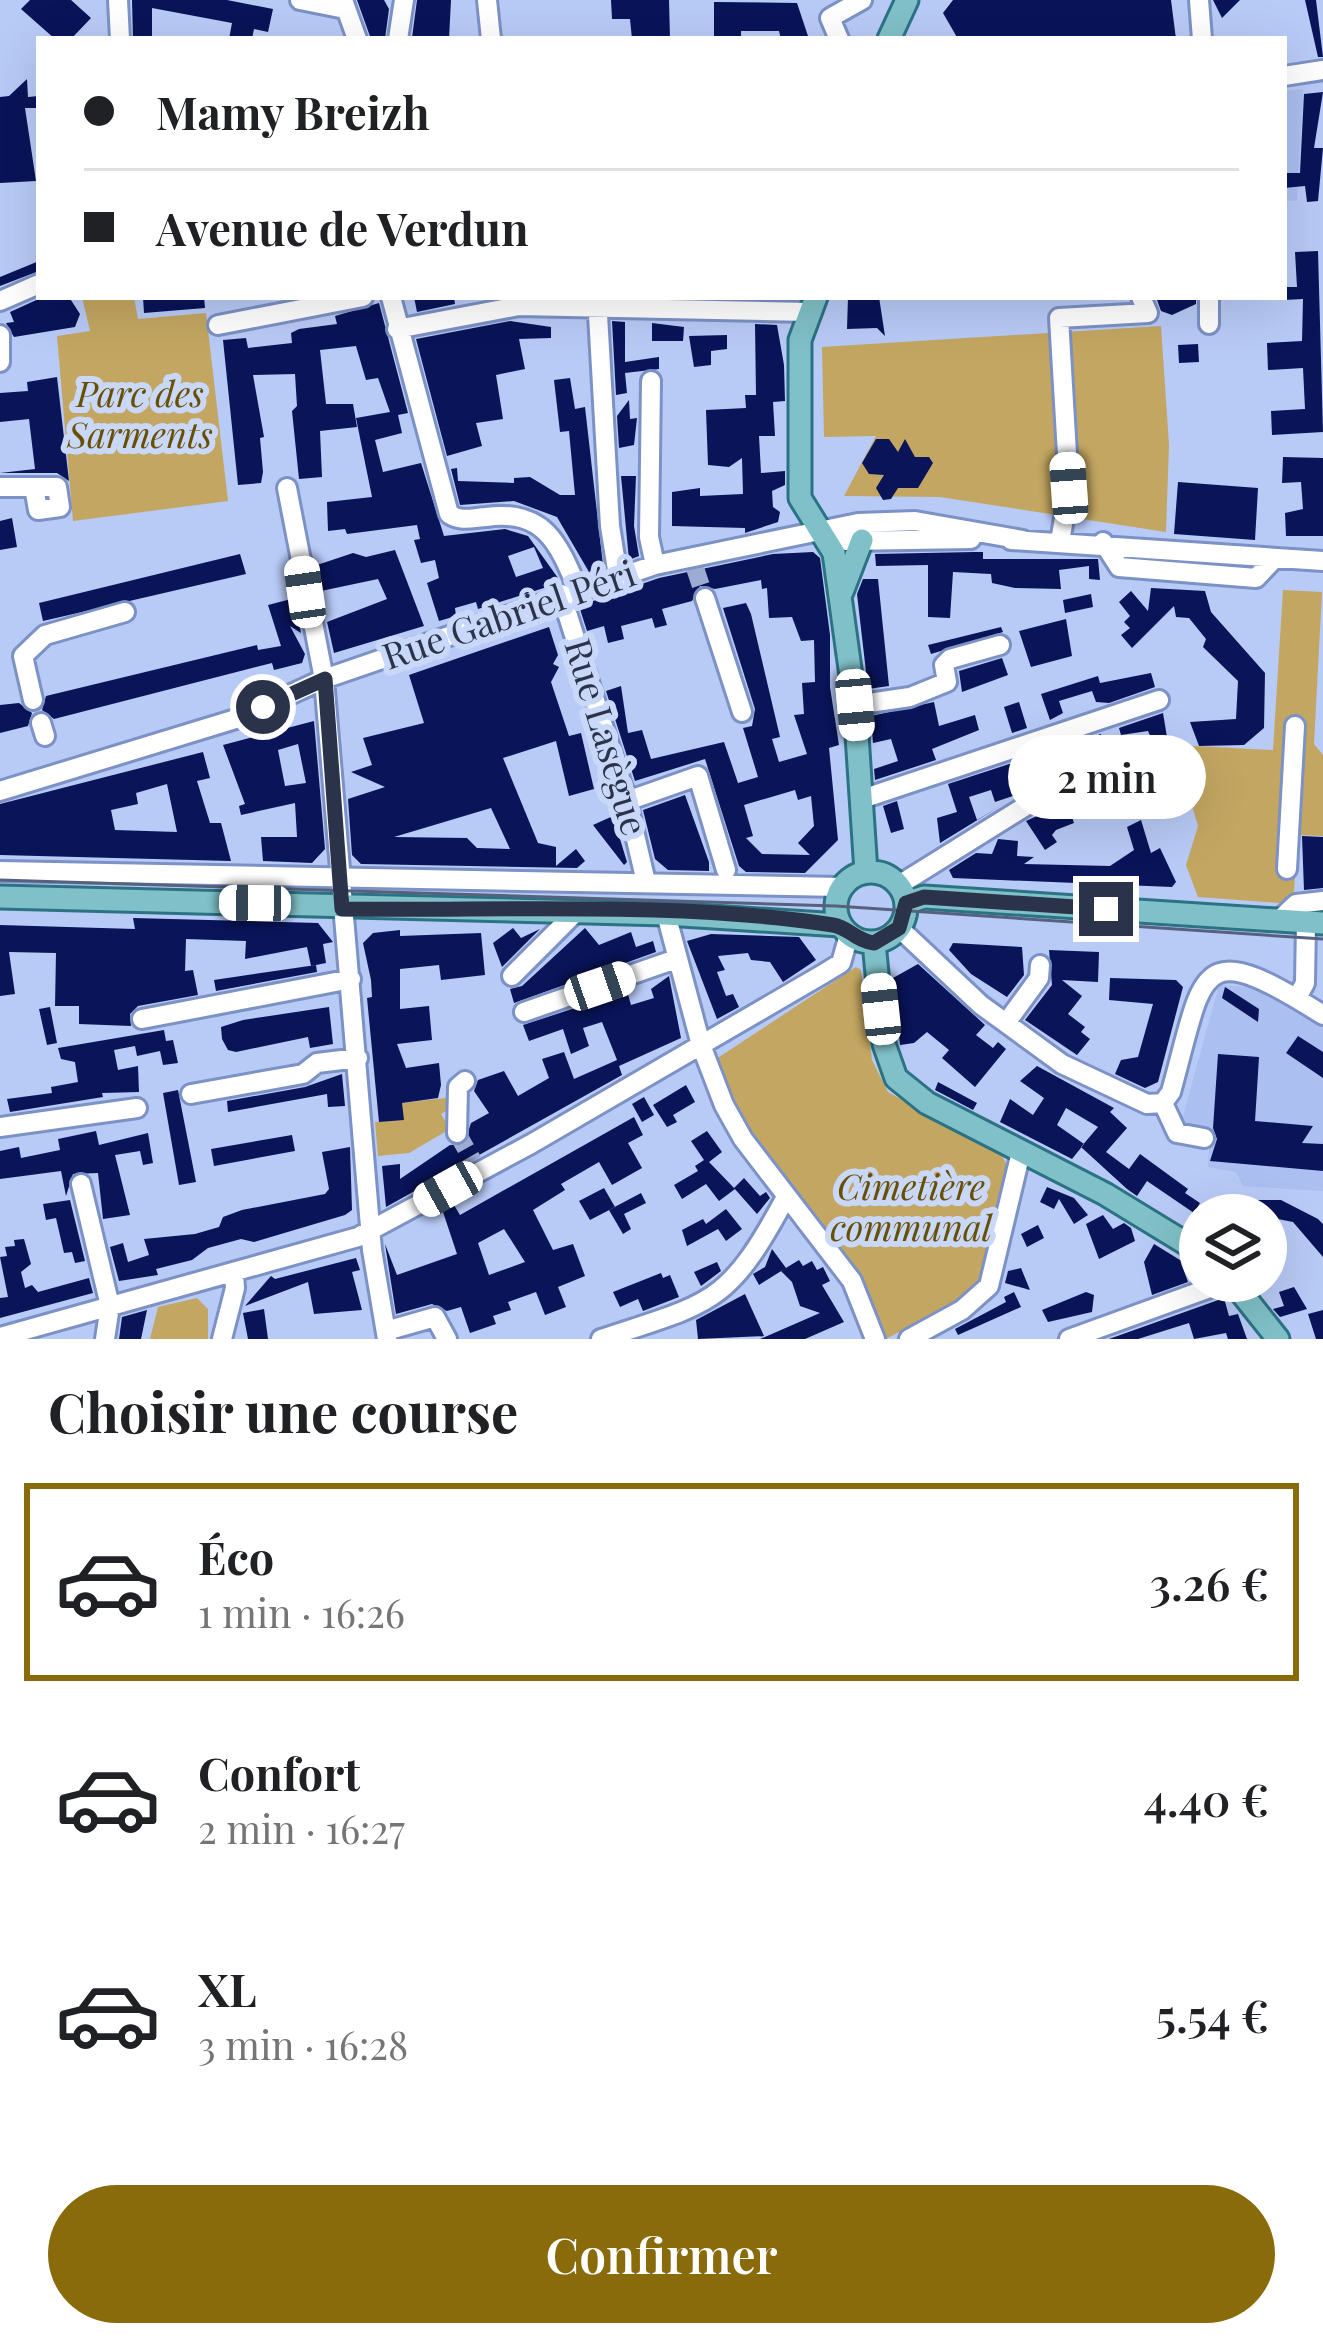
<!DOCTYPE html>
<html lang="fr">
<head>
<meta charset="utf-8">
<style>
	:root { --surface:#fff; --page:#f2f2f2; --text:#202124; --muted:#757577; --line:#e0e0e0; --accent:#8a6b0b }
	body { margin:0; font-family:"Playfair Display",serif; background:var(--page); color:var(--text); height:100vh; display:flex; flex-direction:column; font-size:45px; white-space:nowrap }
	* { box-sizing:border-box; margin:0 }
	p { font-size:39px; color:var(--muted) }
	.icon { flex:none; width:66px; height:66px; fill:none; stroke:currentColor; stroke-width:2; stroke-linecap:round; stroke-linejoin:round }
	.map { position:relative; height:1339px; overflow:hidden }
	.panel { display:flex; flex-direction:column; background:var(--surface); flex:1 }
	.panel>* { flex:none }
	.banner { position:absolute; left:36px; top:36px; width:1251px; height:264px; border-radius:0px; box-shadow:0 12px 48px #0002; display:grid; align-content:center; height:264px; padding:0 48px; background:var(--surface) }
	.buttons { position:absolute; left:1179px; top:1194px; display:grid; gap:24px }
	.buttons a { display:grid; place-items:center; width:108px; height:108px; border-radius:50%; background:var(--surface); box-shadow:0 12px 48px #0002; font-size:60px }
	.end { position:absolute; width:54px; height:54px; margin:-27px; border:15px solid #2a3349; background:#fff; box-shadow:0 0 0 6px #fff }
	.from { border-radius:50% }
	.bubble { position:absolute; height:84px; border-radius:42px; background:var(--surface); box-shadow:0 12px 48px #0002; font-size:39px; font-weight:600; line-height:84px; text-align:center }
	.car { position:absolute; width:36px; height:72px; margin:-36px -18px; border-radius:15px; box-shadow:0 0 9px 3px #0007; background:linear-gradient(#fff 24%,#345 0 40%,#fff 0 76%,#345 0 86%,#fff 0) }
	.banner b { display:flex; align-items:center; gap:42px; height:114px; font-size:45px }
	.banner b+b { border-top:3px solid var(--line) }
	.banner i { width:30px; height:30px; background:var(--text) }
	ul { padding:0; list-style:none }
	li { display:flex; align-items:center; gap:36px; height:198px; margin:0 24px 18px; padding:0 24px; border:6px solid transparent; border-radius:0px }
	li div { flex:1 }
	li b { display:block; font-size:45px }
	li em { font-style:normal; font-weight:600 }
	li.selected { border-color:var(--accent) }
	li>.icon { width:108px; height:108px; stroke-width:1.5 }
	h2 { padding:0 48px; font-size:54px; line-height:144px }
	.button { display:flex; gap:24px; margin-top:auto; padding:24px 48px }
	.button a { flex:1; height:138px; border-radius:72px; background:var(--accent); color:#fff; font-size:48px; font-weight:600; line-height:138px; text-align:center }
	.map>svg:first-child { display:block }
</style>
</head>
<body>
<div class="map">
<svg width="1323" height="1339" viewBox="0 0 1323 1339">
	<rect width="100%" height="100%" fill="#b8caf6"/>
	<path fill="#abbff1" d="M1303,89L1297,201H1284V91Z
		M1219,985L1264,988L1323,1027V1191L1243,1186L1236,1172L1208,1167L1210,1133L1180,1127Z"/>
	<path fill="#c3a661" d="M82,297H134L138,319L206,313L228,501L73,521L57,336L90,331Z
		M1161,326L1169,445L1166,532L940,497L844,496L876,436L824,437L822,347Z
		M1283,590L1322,592L1314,744L1323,755V836L1298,835L1293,904L1198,897L1186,865L1198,826L1174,745L1273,750Z
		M856,967L861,970L872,1060L888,1092L1002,1156L1007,1165L980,1278L968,1294L888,1338L881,1336L749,1138L716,1059Z
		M454,1097L455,1106L441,1114L450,1129L409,1153L378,1156L375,1122L403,1120L402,1103Z
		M197,1298L208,1309V1339H150L158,1307Z"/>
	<path fill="#091459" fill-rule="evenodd" d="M30,0H71L91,18L71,39H55L21,9Z
		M132,0H227L273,9L268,32L254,29L252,39H229L232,23L152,8V39H133Z
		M357,0H384L389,9L385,39H371Z
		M417,0H451L449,39L412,38Z
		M611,0H669L670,39H632L630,19H612Z
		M953,0H1171L1176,39H958L943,13Z
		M1213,0H1240L1222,18Z
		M1305,0H1316L1323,57H1318Z
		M714,2L797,3L809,39H781L779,31H741V39H714Z
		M27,79L28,97L39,96V108H25L36,181L0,183V97L9,96Z
		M1323,92L1314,148H1323L1318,201L1307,202L1305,186L1284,188V173H1300L1304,94Z
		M1318,251L1323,432L1272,435L1271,411L1305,409L1303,368L1268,370L1267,343L1302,341L1303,299L1284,300V287H1297L1295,252Z
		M39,261V271L0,286V277Z
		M43,297H69L80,314L75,327L14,337L6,323L14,322L10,312Z
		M143,297H204L205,308L144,313Z
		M414,297H454L455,304L417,312Z
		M848,297H879L885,336L877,328L847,329Z
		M1156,297H1196V304L1172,315L1161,311Z
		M379,303L408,413L398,415L402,433L375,440L383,472L421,463L444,536L505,529L528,536L558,578L550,586L478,609L476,602L455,608L456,616L439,621L427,583L439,578L435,560L421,563L414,540L420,539L417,525L347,534L345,529L328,531L327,502L372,497L356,418L390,412L378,378L366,380L356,346L320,350L326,404H353L357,427L320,431L322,477L299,479L292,411L297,406L295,374L253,375L264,437L260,438L263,472L261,483L238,485L223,340L246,338L248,348L292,343L291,333L299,329L337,324L335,316ZM534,547L543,568L516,577L508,556Z
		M510,321L551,327V338L519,339L525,369L496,375L503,419L476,423L482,446L447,456L416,339Z
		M612,321L625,322V362L659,357V369L625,373L627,393L616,395Z
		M652,323L684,327L683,341H652Z
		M755,324L777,325L784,365L785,401L773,402L775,436H759L761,473L785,471V485L772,491L773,507L780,512L778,522L745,533V528L672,526V492L700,488V496L743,494L742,458L729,467L708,465L706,410L746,408L745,395H756Z
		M727,335V349L711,351V365L694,367L689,336Z
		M1198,344L1199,362L1179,363L1178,345Z
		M57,377L69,481L57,473H0L35,469L29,419L0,422V393L28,391L27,382Z
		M570,378L575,409L585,407L603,565L589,572L557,517L514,501L460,505L451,469L457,468L458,481L514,483V478L530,477L560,495H575L569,431L560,432L554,380Z
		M629,400L630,419L637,418L634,445L619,448L617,416Z
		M876,439H889L898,452L905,439L915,457H929L933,463L918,488H898L891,499L883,500L876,488L884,475L869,474L862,463Z
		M1283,457L1323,458V536H1286L1285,513L1303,509L1301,482L1282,483Z
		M621,476H636L634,526L639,556L629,560Z
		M1178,482L1258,488L1255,540L1174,534Z
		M12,518L17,547L0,550V521Z
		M395,550L424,626L334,653L327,622L387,599L378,579L321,591L317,565L353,553L366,557Z
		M813,552L820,558L830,635V687L839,745L829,748L838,840L805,873L746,872L739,866L705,759L635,781L606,691L621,686L628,733L642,730L651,759L724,742L738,783L758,777L743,728L752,726L755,709L723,608L746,603L751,614L780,737L772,739L779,762L807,754L794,715L804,714L802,683L815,682L814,640L801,641L792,617L769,618L767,588L762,589L761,580L715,589L700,586L692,601L662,609L667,625L655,628L652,618L621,626L624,639L608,643L604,626L587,631L579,606L659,578L773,554ZM795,790L798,800L811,796L814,826L798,843L810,855L762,854L746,838L753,836L744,805Z
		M975,552H983V559H1098L1100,580L1089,579V566L1059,570L1061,589L1015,588L992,583L991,574L953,572L950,618L928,617V565L876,566L875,554Z
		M240,554L246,574L43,621L39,603Z
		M863,579H878L889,686L868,689L857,594Z
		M1151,588L1205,591L1211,612L1265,673L1264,728L1244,745L1199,746L1190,722L1236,719L1238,681L1203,647L1206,639L1189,618L1176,617L1174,606L1132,648L1121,635L1130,628L1124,622L1130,616L1119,602L1131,591L1148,611Z
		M1091,594L1093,607L1065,613L1063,600Z
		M295,598L301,633L290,626L305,654L302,663L274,670L272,663L54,719L42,710L46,696L257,645L258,650L281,646L268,605Z
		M1066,619L1072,656L1031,667L1019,631Z
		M549,627L558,655L553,664L559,667L551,682L569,736L581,733L594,789L569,796L556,741L503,758L538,843L556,847V866L576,849L585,861L577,868L361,864L352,855L348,799L385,787L351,772L372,765L363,738L424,723L409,675ZM491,808L510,849L477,848L467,838L394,837Z
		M1001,627L1003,632L931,654L928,645Z
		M1002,658L1008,675L962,692L959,671Z
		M1151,673L1155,687L1109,703L1096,702L1092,691L1059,701L1063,713L1050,720L1041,694L1098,676L1100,683Z
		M934,702L939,726L975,715L979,730L932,749L936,760L875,780L874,769L898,761L891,739L873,743L871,716Z
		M1019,702L1027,728L1012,733L1004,707Z
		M19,703L32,713L28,726L0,733V705Z
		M1163,713L1168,743L1155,747L1148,731L1121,735L1119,728Z
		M314,721L325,849L312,863L263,861L261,837H297L295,803L241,815L239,806L245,804L223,745ZM298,744L306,783L285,786L278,750Z
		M1101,734L1104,746L1020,779L1024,791L1019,794L995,802L991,790L969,797L977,820L1002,805L940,843L937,818L957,812L948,784Z
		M203,752L210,778L197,781L210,823H221L231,861L0,855V804ZM167,784L177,832L115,830L111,810L138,804L136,793Z
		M1149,779L1154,794L1143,798L1142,793L1082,816L1077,803L1124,781L1126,788Z
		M685,795L709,862V871L668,870L655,859L643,810Z
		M897,801L904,829L891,833L883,806Z
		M1050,810L1052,817L1070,811L1074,823L1056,830L1052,835L1057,842L1045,850L1026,821Z
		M613,816L627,862L624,865L593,825Z
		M1141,820L1151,853L1160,848L1176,882L1172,887L953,878L949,870L976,853L992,854L998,839L1018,841L1017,856L1034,857L1024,864L1110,866L1134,850L1127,827Z
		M1302,836L1323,837V888L1304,890Z
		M133,918L318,923L333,942L323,944L326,963L311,966L307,947L245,959L246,941L186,939L185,971L193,970L198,995L138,1006L130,1014L131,1026L79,1024V1006H55L56,953L9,952L15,994L0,996V925L135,929Z
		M513,928L521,938L540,929L502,967L493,943Z
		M585,928L599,945L631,932L636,947L653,941L656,952L514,1003L510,989L522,986Z
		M400,930V936L481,933L485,975L441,980L439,965L400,969V1009L429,1006L432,1040L397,1044L406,1068L439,1063L441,1085L438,1098L402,1103L404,1120L379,1122L367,998L372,997L371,980L363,943L373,933Z
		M711,934L799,937L816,960L783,982L770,962L751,960L748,953L718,956L725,970L717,972L726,996L733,994L739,1007L717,1019L687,941Z
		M953,943L1022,947L1024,975L1007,997L971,974L949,950Z
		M1049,950L1099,952L1098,982L1062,980L1082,996L1068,1014L1085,1027L1081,1032L1090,1039L1077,1055L1025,1020L1052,985Z
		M918,964L985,1025L976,1035L993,1048L998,1042L1006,1049L975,1087L942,1058L949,1050L927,1032L914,1043L900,1045L893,978Z
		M316,965L317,972L216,991L214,980Z
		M669,976L681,1038L619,1066L622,1075L386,1207L382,1166L400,1164V1179L450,1145L464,1144L471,1123L489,1113L474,1091L478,1080L504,1071L518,1096L549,1078L542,1059L564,1052L574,1079L617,1060L602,1022L583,1028L589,1046L571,1054L563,1029L529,1041L523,1025L627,991L631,1005L654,998L651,989Z
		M1110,978L1176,980L1183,987L1158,1082L1145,1088L1115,1074L1121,1060L1138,1057L1153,1004L1109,1000Z
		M1225,987L1259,1009L1258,1022L1222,998Z
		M50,1007L57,1043L47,1045L39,1009Z
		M329,1007L333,1044L310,1048L308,1037L236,1052L228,1050L222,1039L221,1027L243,1020Z
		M164,1030L166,1041L173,1040L178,1063L163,1065L160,1051L137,1056L135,1046L114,1050L118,1070L138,1066L139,1092L102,1093L103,1097L10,1112L7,1099L52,1093L51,1087L78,1082L75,1062L61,1059L58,1048Z
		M1298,1036L1323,1052V1078L1286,1053Z
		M1218,1054L1259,1057L1255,1121L1313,1126L1302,1143L1323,1144V1171L1210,1161L1217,1139L1213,1128Z
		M1037,1066L1114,1108L1110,1112L1127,1128L1106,1152L1129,1169L1140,1154L1188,1189L1185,1193L1200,1203L1194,1213L1147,1181L1137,1196L1127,1189L1081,1147L1098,1127L1066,1108L1057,1125L1084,1144L1072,1159L1000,1122L1010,1099L1033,1115L1044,1098L1020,1081Z
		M342,1074L345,1106L328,1107L327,1094L228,1112L227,1101L305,1087Z
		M938,1082L977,1103L973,1110L935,1090Z
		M686,1085L695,1102L673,1115L677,1122L667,1127L653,1105Z
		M178,1090L196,1182L179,1185L163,1093Z
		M644,1097L654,1115L642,1122L632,1104Z
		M634,1117L643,1135L628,1143L642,1168L612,1185L599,1162L561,1184L565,1190L533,1210L553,1250L573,1244L585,1276L558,1287L566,1307L545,1315L536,1292L508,1302L511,1310L493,1316L496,1324L470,1333L461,1307L447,1311L432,1304L396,1314L385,1244L397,1275L457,1254L443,1212L454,1205L460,1215ZM504,1229L525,1262L489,1275L478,1243Z
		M96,1131L99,1145L148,1133L153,1163L143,1165L140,1151L115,1155L130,1215L103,1219L98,1173L73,1174L66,1196L61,1171L0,1179V1151L19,1147L21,1158L60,1150L58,1139Z
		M707,1131L722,1152L709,1162L735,1189L719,1201L706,1184L682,1199L674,1185L698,1171L695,1166L704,1160L691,1141Z
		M292,1135L295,1151L214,1166L211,1149Z
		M350,1147L352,1210L345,1215L254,1242L241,1239L208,1248L192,1260L156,1269L158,1275L119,1281L110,1247L123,1243L128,1262L149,1255L144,1239L195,1234L219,1227L223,1217L242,1210L325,1194L329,1189L322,1152Z
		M744,1178L760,1196L766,1192L770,1198L757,1214L734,1188Z
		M1047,1187L1074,1198L1088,1215L1074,1224L1059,1199L1054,1209L1040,1202Z
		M604,1188L615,1207L590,1220L579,1201Z
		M641,1193L646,1203L624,1214L631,1229L623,1234L609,1210Z
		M70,1200L85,1261L75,1263L72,1252L64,1253L56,1218L46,1220L43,1204Z
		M1256,1200H1281L1318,1219L1323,1224V1257L1293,1222L1268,1217Z
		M726,1209L742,1229L726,1241L718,1229L687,1246L682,1230L703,1219L706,1224Z
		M1103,1215L1113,1229L1124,1223L1131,1228L1135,1241L1099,1259L1086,1224Z
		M1038,1225L1044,1238L1027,1247L1021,1234Z
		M24,1239L31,1264L21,1272L25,1288L32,1285L38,1292L89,1278L93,1293L0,1318V1298L8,1297L0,1257L7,1256L5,1247L15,1246L14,1240Z
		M1266,1239L1285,1263L1266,1278Z
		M1154,1244L1193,1268L1184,1271L1188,1282L1152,1295L1144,1262Z
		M772,1249L786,1268L759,1285L753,1274L765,1267Z
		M356,1258L360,1270L352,1272L362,1310L314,1314L308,1282L245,1306L271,1276L275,1279Z
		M799,1260L803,1266L812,1261L817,1270L823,1267L830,1281L822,1285L844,1322L805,1339H760L820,1313L800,1306L792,1282L781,1271Z
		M717,1262L721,1271L701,1286L694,1272Z
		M1021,1268L1030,1290L1005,1283L1008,1271Z
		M661,1273L663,1278L670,1275L679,1297L643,1311L638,1299L620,1307L613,1292Z
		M1294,1287L1307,1309L1280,1317L1273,1309L1284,1306L1279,1292Z
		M1014,1292L1021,1307L958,1335L955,1329L1006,1302L1004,1297Z
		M1086,1292L1094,1295L1092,1312L1048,1322L1042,1310Z
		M745,1294L764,1336L698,1339L696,1320Z
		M1224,1298L1229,1316L1238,1314L1247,1339H1228L1226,1333L1194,1339L1189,1323L1138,1339H1109Z
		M264,1309L268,1339H248L243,1313Z
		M147,1310L141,1339H119L122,1317Z
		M1323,1310V1339H1316L1308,1314Z"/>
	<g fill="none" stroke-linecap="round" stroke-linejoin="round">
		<path stroke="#9cacd3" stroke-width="18" stroke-dasharray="18 9" stroke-linecap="butt" d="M695,568L705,598
			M457,1133L473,1161"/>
		<defs>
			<path id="minor" d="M118,0L120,39
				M300,0L345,9
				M343,0L357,39
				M487,0L491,39
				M1199,0L1202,39
				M398,39L404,0
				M839,39L830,18L862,0
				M1284,76L1323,70
				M391,297L449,514C461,522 472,518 486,517C544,509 558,542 578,590
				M597,297L610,526L618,576
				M0,301L39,284
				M1209,324V297
				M218,325L363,297
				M397,329L519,306L808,312
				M0,335V362
				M651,381L649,537L655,565
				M0,487H57L60,507L38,510L34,487
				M287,488L324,679L372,1250L387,1339
				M821,531L847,541L971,539
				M1011,540L1323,561
				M1060,542L1069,488L1059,318L1148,313L1141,297
				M1103,542L1119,567L1256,578L1275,558
				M561,594L627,801L646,882
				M705,598L742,712
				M33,700L23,656L45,635L125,612
				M855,705L910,697L947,682L944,665L950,659L1000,645
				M41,723L45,736
				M0,791L239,718L324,679L655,565L858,523L915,521L1023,540
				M862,799L1159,700
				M627,801L698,776L726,870
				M1287,869L1295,726
				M0,871L841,887
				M899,885L1037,799L1131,764
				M666,914L701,1045L724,1105L743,1139L852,1281L875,1339
				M1278,921L1296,904L1323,901
				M899,928L981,1005L1062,1064L1147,1104L1163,1103
				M512,976L576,912
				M1297,998L1305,983L1306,922
				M524,1012L676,959
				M142,1019L351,979
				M1006,1023L1039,978L1040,965
				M191,1094L303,1074L317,1063L358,1058
				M1163,1103L1171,1092C1205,969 1196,934 1323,1015
				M1163,1103L1177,1133L1204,1138
				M0,1127L137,1108
				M457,1133L458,1087L465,1081
				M81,1184L110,1306L105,1339
				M386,1331L435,1317L447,1339
				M0,1337L358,1237L531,1144L823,974L841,963L849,935
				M222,1339L235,1288L234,1274
				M601,1339C713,1302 728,1305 786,1197
				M909,1339L962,1310L989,1286L1021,1152
				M1069,1339L1229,1281"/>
			<path id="major" d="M889,39L907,0
				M816,297L800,340V498L834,553L855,705L866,872
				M842,592L862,540
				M836 907a35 35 0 1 1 70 0a35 35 0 1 1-70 0Z
				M0,897L666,914L840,925
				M906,903L924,897L1323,923
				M874,943L884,1044L896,1078L927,1103L1105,1194L1200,1252
				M1232,1281L1278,1339"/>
		</defs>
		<use href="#minor" stroke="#7c91c5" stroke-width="24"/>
		<use href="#major" stroke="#2b7384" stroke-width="27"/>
		<use href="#minor" stroke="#fff" stroke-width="18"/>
		<use href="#major" stroke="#80c0c8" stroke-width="21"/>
		<path stroke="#55617d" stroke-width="3" d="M0,880L836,906L1323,939"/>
	</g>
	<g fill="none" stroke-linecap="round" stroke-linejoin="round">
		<path stroke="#2a3349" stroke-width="15" d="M263,707L325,679L342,909C500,911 679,901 833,925C848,927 856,941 874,943L899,928L906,903L924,897L1106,909"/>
	</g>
	<g text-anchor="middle" stroke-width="12" stroke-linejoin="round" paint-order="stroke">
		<g font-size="36" font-style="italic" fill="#684f00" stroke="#c9d7f9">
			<text x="140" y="407">Parc des<tspan x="140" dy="41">Sarments</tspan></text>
			<text x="911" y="1200">Cimetière<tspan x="911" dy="41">communal</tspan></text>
		</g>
		<g font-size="36" fill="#2a3349" stroke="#c9d7f9">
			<text transform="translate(509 615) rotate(-19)" y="13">Rue Gabriel Péri</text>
			<text transform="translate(606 737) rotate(73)" y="13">Rue Lasègue</text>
		</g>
	</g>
</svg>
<div class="buttons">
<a><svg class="icon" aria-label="layers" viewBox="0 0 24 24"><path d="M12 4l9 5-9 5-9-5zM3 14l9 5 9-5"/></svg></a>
</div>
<i class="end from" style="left:263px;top:707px"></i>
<i class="end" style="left:1106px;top:909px"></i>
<div class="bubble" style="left:1008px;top:735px;width:198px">2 min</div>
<i class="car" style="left:1069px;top:488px;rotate:356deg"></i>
<i class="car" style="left:305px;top:592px;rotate:352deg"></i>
<i class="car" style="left:855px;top:705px;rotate:175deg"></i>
<i class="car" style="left:255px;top:903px;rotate:271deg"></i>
<i class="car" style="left:600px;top:986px;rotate:71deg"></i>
<i class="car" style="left:881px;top:1009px;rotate:354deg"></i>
<i class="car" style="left:448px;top:1189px;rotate:241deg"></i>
<div class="banner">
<b><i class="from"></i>Mamy Breizh</b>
<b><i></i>Avenue de Verdun</b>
</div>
</div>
<section class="panel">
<h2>Choisir une course</h2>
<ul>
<li class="selected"><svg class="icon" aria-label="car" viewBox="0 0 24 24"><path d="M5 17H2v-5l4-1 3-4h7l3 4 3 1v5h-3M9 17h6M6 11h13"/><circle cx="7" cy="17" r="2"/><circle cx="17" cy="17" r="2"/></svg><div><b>Éco</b><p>1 min · 16:26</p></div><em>3.26 €</em></li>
<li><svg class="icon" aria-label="car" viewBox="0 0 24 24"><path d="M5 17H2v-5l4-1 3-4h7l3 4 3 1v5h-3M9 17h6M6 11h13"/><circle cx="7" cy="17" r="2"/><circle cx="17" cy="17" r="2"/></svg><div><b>Confort</b><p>2 min · 16:27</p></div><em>4.40 €</em></li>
<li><svg class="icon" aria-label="car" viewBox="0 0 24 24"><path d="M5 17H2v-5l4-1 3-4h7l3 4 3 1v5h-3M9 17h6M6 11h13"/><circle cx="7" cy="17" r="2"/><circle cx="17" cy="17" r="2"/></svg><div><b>XL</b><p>3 min · 16:28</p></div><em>5.54 €</em></li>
</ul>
<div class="button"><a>Confirmer</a></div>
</section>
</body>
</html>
